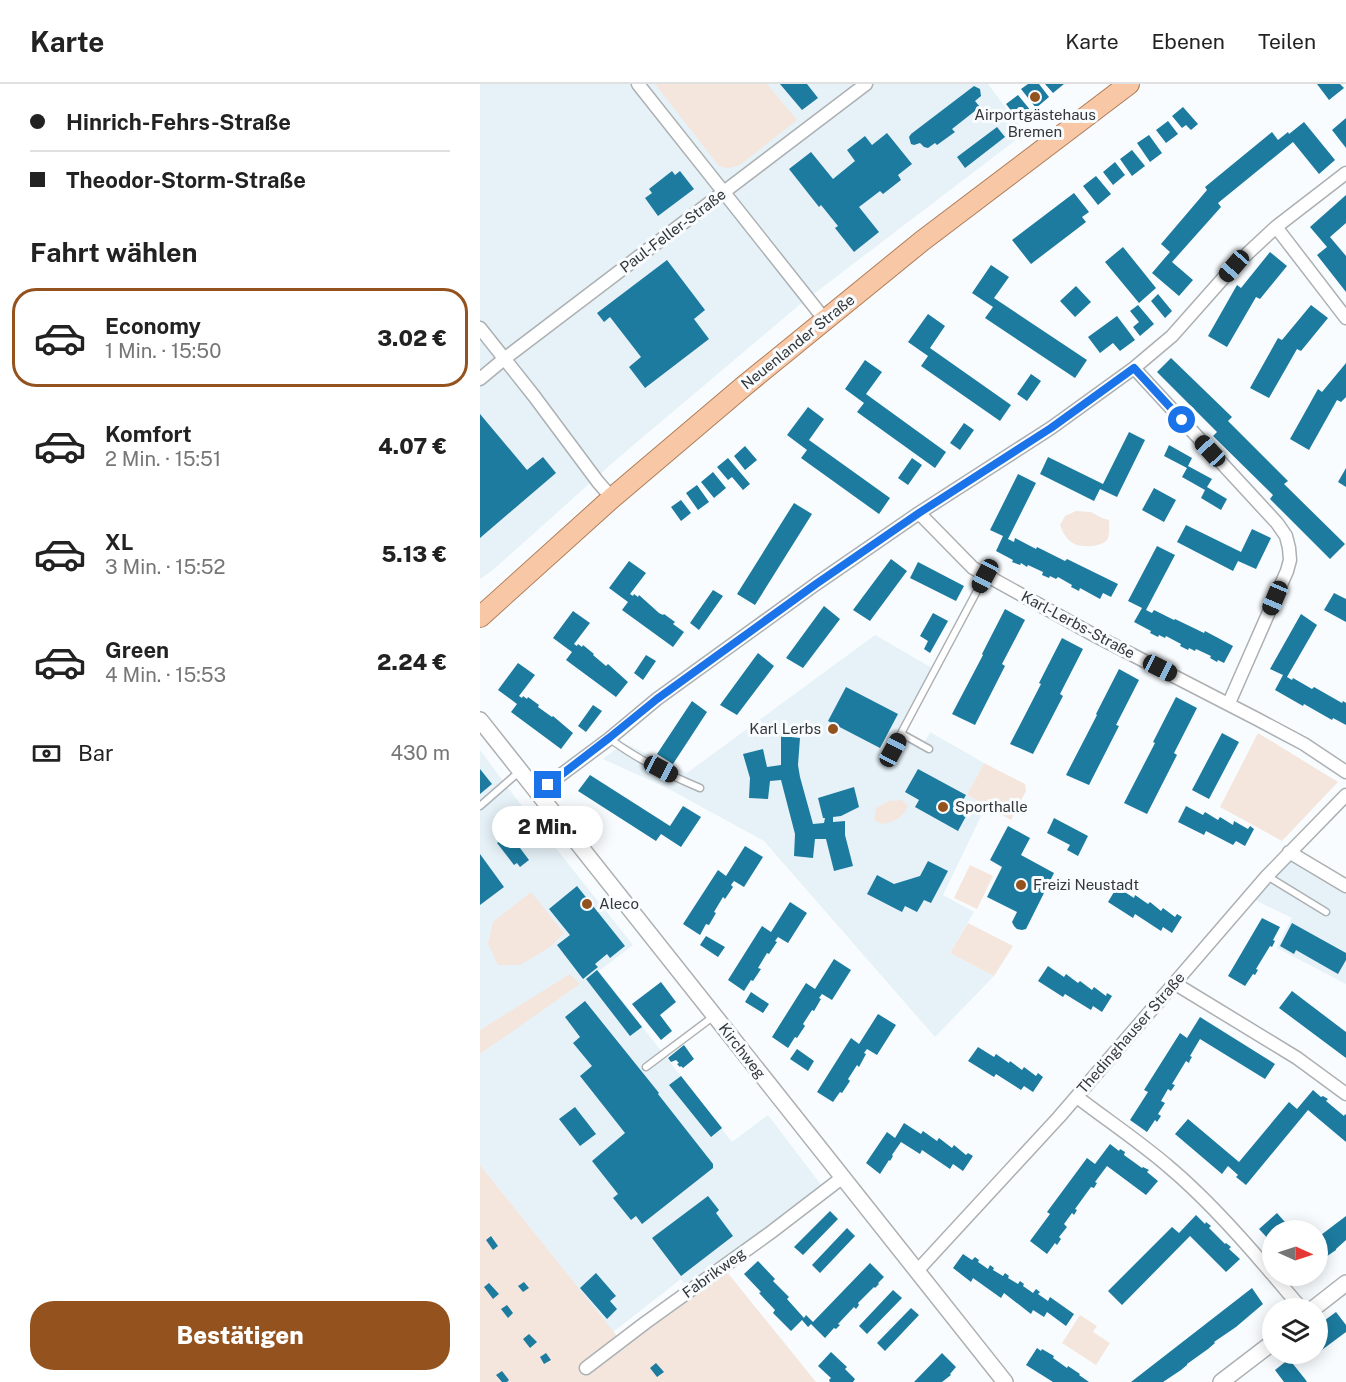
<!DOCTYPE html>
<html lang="de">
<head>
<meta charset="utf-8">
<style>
	:root { --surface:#fff; --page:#f2f2f2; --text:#222; --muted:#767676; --line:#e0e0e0; --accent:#94531e }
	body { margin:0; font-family:"Public Sans",sans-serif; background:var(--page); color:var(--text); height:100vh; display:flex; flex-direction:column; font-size:22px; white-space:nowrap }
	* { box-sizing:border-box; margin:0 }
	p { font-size:20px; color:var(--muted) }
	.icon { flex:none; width:33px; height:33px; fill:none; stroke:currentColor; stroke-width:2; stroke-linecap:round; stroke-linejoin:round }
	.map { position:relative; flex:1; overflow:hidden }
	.drawer { display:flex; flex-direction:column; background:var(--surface); width:480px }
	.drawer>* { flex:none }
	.hud { display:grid; align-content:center; height:132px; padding:0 30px; background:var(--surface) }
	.needle { width:39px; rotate:93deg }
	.buttons { position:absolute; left:782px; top:1136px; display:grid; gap:12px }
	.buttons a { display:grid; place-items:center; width:66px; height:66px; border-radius:50%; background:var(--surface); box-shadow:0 3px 15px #0003; font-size:30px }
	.end { position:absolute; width:27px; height:27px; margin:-14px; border:8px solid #1a73e8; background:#fff; box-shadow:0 0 0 3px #fff }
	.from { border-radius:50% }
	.bubble { position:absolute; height:42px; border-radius:21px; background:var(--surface); box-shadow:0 3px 15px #0003; font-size:20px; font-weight:800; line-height:42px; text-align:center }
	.car { position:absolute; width:18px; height:36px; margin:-18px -9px; border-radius:8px; box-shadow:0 0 4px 2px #0007; background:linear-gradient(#222 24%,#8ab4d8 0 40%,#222 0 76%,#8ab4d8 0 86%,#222 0) }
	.hud b { display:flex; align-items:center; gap:21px; height:57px; font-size:22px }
	.hud b+b { border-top:2px solid var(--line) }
	.hud i { width:15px; height:15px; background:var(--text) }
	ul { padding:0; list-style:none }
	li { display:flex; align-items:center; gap:18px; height:99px; margin:0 12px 9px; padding:0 18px; border:3px solid transparent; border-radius:24px }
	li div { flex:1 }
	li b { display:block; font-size:22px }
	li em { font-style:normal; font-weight:800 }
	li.current { border-color:var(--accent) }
	li>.icon { width:54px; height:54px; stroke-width:1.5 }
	h2 { padding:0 30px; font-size:27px; line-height:72px }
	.pay { display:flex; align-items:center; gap:15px; height:66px; padding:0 30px; font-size:22px }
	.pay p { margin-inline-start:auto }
	.primary-button { display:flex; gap:12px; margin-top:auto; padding:12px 30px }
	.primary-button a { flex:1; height:69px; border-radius:24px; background:var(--accent); color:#fff; font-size:24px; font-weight:800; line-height:69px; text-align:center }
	header { display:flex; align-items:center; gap:36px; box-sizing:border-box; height:84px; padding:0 30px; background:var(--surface); border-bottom:2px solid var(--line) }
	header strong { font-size:28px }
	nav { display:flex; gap:33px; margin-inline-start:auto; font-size:21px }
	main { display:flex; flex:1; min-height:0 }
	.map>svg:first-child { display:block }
</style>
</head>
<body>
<header>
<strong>Karte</strong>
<nav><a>Karte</a><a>Ebenen</a><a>Teilen</a></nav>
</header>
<main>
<section class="drawer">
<div class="hud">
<b><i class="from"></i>Hinrich-Fehrs-Straße</b>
<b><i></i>Theodor-Storm-Straße</b>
</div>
<h2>Fahrt wählen</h2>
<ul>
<li class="current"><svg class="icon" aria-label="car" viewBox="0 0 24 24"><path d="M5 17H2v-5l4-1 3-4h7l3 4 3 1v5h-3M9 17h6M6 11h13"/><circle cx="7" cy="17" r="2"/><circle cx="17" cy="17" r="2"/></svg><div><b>Economy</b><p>1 Min. · 15:50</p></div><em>3.02 €</em></li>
<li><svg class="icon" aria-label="car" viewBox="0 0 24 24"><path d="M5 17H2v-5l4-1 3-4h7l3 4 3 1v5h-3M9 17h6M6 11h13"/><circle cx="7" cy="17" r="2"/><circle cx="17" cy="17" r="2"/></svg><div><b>Komfort</b><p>2 Min. · 15:51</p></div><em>4.07 €</em></li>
<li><svg class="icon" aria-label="car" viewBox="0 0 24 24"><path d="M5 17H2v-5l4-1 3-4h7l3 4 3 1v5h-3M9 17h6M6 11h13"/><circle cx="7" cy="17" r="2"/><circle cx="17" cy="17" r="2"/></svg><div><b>XL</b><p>3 Min. · 15:52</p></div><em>5.13 €</em></li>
<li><svg class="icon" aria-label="car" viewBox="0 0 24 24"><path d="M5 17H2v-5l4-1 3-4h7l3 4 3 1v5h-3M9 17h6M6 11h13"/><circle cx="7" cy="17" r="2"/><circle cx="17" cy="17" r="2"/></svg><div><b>Green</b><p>4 Min. · 15:53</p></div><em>2.24 €</em></li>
</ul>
<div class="pay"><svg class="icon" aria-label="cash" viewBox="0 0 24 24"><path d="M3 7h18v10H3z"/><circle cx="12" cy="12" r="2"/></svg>Bar<p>430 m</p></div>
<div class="primary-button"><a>Bestätigen</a></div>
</section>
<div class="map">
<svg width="866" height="1298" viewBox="0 0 866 1298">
	<rect width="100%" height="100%" fill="#f8fcfe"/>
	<path fill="#e6f2f8" d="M0,0H508L545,49L318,222L137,375L13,486L0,495Z
		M395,551L452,584L421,645L442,657L446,656L450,648L504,679L487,711L506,722L463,811L494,828L470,869L514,892L455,953L284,757L187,704L123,675L144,659L207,689Z
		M0,666L31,708L153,861L119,887L252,1058L288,1031L342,1102L206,1202L201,1195L133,1248L0,1081Z
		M816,766L866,794V900L797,864L812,834L771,814Z"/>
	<path fill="#f4e6dc" d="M175,0H287L317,36L260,81C252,84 247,85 239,82Z
		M596,427L611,428L622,434L629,436C629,442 630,452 627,456C625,459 618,461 614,462C595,464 586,458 580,441L585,432Z
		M778,649L858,698L802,757L740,723Z
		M504,679L545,700L546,707L531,736L487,711Z
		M422,716L428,722C421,735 415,738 401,740L394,735L396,724L409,717Z
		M490,781L513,792L497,825L474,814Z
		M51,808L84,849L70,863L40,881H18L8,860L13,838Z
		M488,839L533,862L514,892L470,869Z
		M90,890L100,900L0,970V946Z
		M0,1081L145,1262L247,1188L336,1298H0Z
		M600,1231L617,1242L613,1248L630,1259L616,1281L582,1259Z"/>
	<path fill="#1c7b9f" d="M300,0H327L338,14L322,26Z
		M548,0H559L569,13L556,24L541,5Z
		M565,0H584L573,9Z
		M837,0H860L864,4L849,16Z
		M494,2L500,5L501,12L495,17L500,23L472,45L475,48L457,61L455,59L448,64L444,63L440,59L434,61L431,60L429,53L431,50Z
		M538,11L551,27L539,37L526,20Z
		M703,23L718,40L711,46L706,41L702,44L692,32Z
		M866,34V64L852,46Z
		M688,37L698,50L686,59L676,46Z
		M824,38L855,76L839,90L813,58L738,119L741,123L692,178L713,196L699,212L672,189L690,168L681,160L727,106L725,103L792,48L798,56L808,48L809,50Z
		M517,43L525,53L485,84L477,73Z
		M407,49L432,80L418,91L421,96L403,110L400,107L379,123L399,148L374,168L355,144L358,142L341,121L339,123L309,85L331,68L353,95L375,77L367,66L385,52L392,61Z
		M669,51L682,69L670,78L657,59Z
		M652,66L665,82L652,92L640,75Z
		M635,78L645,91L633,101L623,88Z
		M192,87L195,91L200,87L214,105L178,132L165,114L172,109L169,105Z
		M616,92L631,110L618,121L603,102Z
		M594,109L609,128L602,133L606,138L551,180L532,156Z
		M866,111V139L850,153L866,172V208L837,171L847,163L830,143Z
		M643,163L676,204L659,219L625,178Z
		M790,168L807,182L780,215L776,213L747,263L728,252L757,201L761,204Z
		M187,176L225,226L214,235L229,255L165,304L149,283L161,273L130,233L124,238L117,229Z
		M511,181L529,193L514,214L607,276L595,294L505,234L513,223L492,209Z
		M596,202L611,218L595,233L580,217Z
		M678,210L692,227L685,234L671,217Z
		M658,221L674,240L660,252L653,243L659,238L650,227Z
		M831,221L848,234L821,267L817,265L789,314L770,304L798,254L802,256Z
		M448,230L465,242L450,264L531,321L520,337L441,282L448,272L428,258Z
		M637,232L655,256L640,267L633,259L620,269L608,253Z
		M691,274L752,333L748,337L808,397L804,400L865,460L850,475L790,415L793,411L733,352L737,348L677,288Z
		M385,276L402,288L386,310L466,368L455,384L377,328L384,319L365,305Z
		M866,279V313L861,318L857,316L829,366L810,355L838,305L842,308Z
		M551,290L561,297L547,317L537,310Z
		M328,323L344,335L329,356L410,414L399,430L321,374L327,366L307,351Z
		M0,330L47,386L63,373L76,389L0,454Z
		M484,339L494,346L480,366L470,359Z
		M649,348L665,356L637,413L620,405L614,417L560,390L568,373L623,400Z
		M689,361L712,374L708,382L732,395L727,403L747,415L741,426L721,414L725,406L702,393L707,384L684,372Z
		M265,362L277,376L265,386L254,372Z
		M248,374L270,400L263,406L252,393L248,396L237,383Z
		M432,374L442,381L428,401L418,394Z
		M866,384V403L858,398Z
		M233,388L246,404L234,414L221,398Z
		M538,390L556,399L528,455L534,458L535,454L556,465L557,463L585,477L587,475L638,500L631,513L623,509L620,515L600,504L599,507L591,503L592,501L578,493L576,495L570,492L569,494L562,491L563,488L548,481L547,483L541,479L540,481L532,478L533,476L516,467L523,452L510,446Z
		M217,401L229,418L218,426L206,409Z
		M674,404L696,416L684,438L662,426Z
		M201,416L211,429L201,437L191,423Z
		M314,419L332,430L275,521L257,510Z
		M706,441L761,468L772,445L791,454L776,485L758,477L753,487L697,458Z
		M677,462L695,471L666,526L672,529L674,526L694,536L695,535L724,549L725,547L753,562L744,579L738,576L737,578L730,574L731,572L716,565L715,567L709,564L708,566L700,562L701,560L686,552L685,554L679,551L678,553L670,549L671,547L654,538L662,524L648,517Z
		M411,475L427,487L390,537L373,526Z
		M149,477L166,489L150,510L153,512L154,510L158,513L159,511L179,529L183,531L184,530L195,538L193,540L204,548L193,563L142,526L148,518L129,504Z
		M438,478L484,502L476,517L430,494Z
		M233,506L243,512L219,546L210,539Z
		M854,509L866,515V538L844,526Z
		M344,522L360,535L323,584L306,574Z
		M525,525L545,536L522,580L525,582L495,641L472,630L503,571L502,570Z
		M93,527L110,539L94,560L97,562L98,560L102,563L103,561L114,570L113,571L126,582L128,580L148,598L136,613L86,576L92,568L73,554Z
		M453,529L468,537L450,569L444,565L448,557L440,552Z
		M821,530L837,541L807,593L812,596L813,594L832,605L834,603L862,619L863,617L866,619V641L853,634L852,636L824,620L823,622L795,606L803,591L790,585Z
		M582,554L603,565L580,610L583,612L553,670L530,660L561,600L559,599Z
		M278,569L294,582L257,631L240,621Z
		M166,571L176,577L163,596L154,589Z
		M38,579L55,591L39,612L42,614L43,612L47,615L48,613L59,621L58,623L72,633L73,632L93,649L81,665L31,628L37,620L18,606Z
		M639,585L659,596L636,641L639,642L609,701L586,691L617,631L616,630Z
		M366,603L418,630L400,664L348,637Z
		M696,613L717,624L694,669L697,671L667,730L644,719L675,659L673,658Z
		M212,617L227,628L193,680L177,670Z
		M113,621L122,627L106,648L98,642Z
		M742,649L759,658L729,715L712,706Z
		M301,652L320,654L318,681L320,693L333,740L344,739L345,734H343L338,714L374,703L379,723L361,732L353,733V738L365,737V751L373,782L354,787L346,755H335L333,774L314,772L315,750L301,696L290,697L288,715L269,714L270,694L263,670L283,665L287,683L301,681Z
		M0,685L12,700L0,710Z
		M438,685L486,711L482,718L491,723L478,747L435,723L439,716L425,708Z
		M110,691L190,742L203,722L221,733L201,763L181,750L176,757L98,707Z
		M706,722L723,731L725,728L738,736L740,733L753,741L754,737L768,745L770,742L774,745L765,762L756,757L753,761L726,747L724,751L698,738Z
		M574,734L608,752L598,772L587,766L590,761L567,749Z
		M528,742L550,754L541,771L574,789L546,845L542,846L537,845L534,842L532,838L537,828L507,813L522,783L510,776Z
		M27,752L34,762L37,760L49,776L40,783L37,779L34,781L17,759Z
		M265,762L283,773L264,803L254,797L251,801L253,803L245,815L243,813L234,828L236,829L229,841L226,840L220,851L203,840L238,786L246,792Z
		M0,770L24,803L0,821Z
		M448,777L468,787L451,819L444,816L437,828L425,822L422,828L387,810L397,791L414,800L440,792Z
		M97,802L145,862L130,874L127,870L115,880L118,883L103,895L77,861L90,851L69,825Z
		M637,803L654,814L655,811L668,820L670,818L681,827L683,824L695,833L697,830L702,833L692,849L683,843L681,847L655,830L653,834L628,818Z
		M310,818L327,829L308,859L298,853L295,857L297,858L289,870L287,869L278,884L281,885L273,897L271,896L264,907L248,896L282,842L291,848Z
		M782,834L800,843L793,856L795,857L792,863L790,862L776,885L778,886L775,891L773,890L765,902L748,892Z
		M812,839L866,869V876L858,890L816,866L814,870L800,862Z
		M226,852L245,863L238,873L220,861Z
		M354,875L371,886L352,916L342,910L339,914L341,915L334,927L332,926L323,940L325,942L317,954L315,953L308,964L292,953L326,899L335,905Z
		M568,882L584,893L586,890L598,899L600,897L612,906L614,903L626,912L627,909L632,912L622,928L613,922L611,926L585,910L583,913L558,897Z
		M117,886L162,943L150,952L106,895Z
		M181,898L196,918L180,931L192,947L181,956L152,920Z
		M812,907L866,948V974L799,924Z
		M271,908L289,920L283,929L265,918Z
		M105,917L175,1004L179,1009L178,1010L233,1080V1084L162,1140L156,1132L151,1136L133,1114L138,1110L112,1077L145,1049L100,992L112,982L93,959L100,953L85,933Z
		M398,930L416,941L397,971L387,965L384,969L386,970L379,983L377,981L370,992L368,995L370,997L362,1009L360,1008L353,1018L337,1008L371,954L379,960Z
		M720,933L795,980L785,995L720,955L710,972L712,973L710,976L709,979L706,977L692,1000L695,1001L691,1007L688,1005L681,1017L685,1019L678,1030L681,1032L677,1038L675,1036L667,1048L650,1036L668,1008L664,1006L700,949L707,954Z
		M204,961L214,975L203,984L201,982L200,983L197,980L199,979L196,976L191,978L188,974Z
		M498,963L514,973L516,970L529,979L530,977L542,986L544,983L556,992L558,989L563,993L553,1008L544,1002L541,1006L516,990L514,993L488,977Z
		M317,965L334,977L328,987L310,975Z
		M201,992L242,1044L231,1053L189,1001Z
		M833,1006L841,1013L843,1012L848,1015L846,1017L864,1032L865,1030L866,1031V1058L828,1026L766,1101L756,1093L758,1091L748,1082L742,1090L695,1050L708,1035L759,1078L809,1018L817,1025Z
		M95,1023L116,1050L100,1062L79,1035Z
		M424,1039L441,1050L443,1047L457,1057L459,1054L472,1064L474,1061L486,1071L488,1069L493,1072L483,1087L473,1080L470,1085L442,1066L440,1070L421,1058L412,1071L413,1072L410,1077L409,1076L400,1090L386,1079L407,1048L415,1054Z
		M630,1060L639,1067L640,1065L645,1068L644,1071L662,1084L663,1083L669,1086L667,1088L678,1097L666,1111L627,1082L615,1098L617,1099L614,1104L611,1103L595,1125L597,1126L594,1131L592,1129L584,1140L587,1143L579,1153L581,1155L577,1161L575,1159L567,1170L550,1157L570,1130L567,1128L607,1074L615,1080Z
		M228,1112L239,1126L236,1129L253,1152L201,1192L172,1154Z
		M350,1127L358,1135L323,1171L314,1163Z
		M797,1129L812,1146H792V1159L779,1145Z
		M716,1131L725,1140L726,1138L731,1142L729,1144L745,1160L746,1159L751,1163L749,1165L760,1175L746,1188L710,1152L642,1221L628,1207L692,1143L699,1149Z
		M866,1132V1156L856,1165V1166L837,1179V1154Z
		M367,1144L375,1152L340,1189L332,1181Z
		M11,1152L18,1162L13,1166L6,1156Z
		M483,1170L492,1176L495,1173L499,1176L498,1178L508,1185L510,1181L514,1184L513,1186L523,1192L525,1189L529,1192L528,1194L538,1200L540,1197L544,1200L543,1202L553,1209L556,1205L560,1208L558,1210L568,1217L570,1213L594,1230L586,1242L567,1228L564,1233L553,1226L551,1230L524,1209L521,1214L493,1194L491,1198L473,1184Z
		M278,1177L295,1195L293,1197L309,1213L307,1215L324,1234L326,1231L333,1238L390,1179L404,1193L398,1199L399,1200L395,1204L394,1203L378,1219L379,1221L376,1225L374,1223L358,1240L360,1241L356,1245L354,1244L345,1254L331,1240L328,1243L322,1236L311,1247L293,1229L295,1226L279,1209L281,1208L264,1190Z
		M116,1189L136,1212L130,1217L137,1225L127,1235L100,1204Z
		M44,1198L49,1204L43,1208L38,1202Z
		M9,1199L19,1210L13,1215L4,1203Z
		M772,1204L783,1220L756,1243L734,1258L735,1259L728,1265L707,1280V1281L701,1286L683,1298H651Z
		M413,1206L422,1214L387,1250L379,1242Z
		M27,1221L33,1229L28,1234L21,1225Z
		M431,1224L439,1231L405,1267L397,1259Z
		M856,1228L866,1241V1248L831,1274L827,1269H837V1242Z
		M49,1250L57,1258L50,1264L43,1255Z
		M557,1264L561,1267L562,1265L574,1272L573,1274L587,1284L588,1282L600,1290L599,1291L609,1298H573L546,1281Z
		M351,1268L367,1283L365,1285L375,1295L373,1298H350L349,1296L351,1294L338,1282Z
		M66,1269L71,1276L64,1280L60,1273Z
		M462,1269L476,1283L470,1290L471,1291L462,1298H434Z
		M809,1275L825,1295L827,1298H804L795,1286Z
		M176,1279L184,1288L177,1293L170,1284Z
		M22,1287L29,1296L27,1298H22L16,1291Z"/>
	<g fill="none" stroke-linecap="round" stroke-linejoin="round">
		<defs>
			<path id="service" d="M422,650L449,665
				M130,655C157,675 189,691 220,704
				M410,670L505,492
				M0,722L40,687
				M787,792L846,828
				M166,983L234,932"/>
			<path id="minor" d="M158,0L345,236
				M796,143L866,234
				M0,244L54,312L118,398L132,414
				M654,284L797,439L806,452L809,464L810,476L807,487L749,619
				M0,295L24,275L386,0
				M439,429L493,484L612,550L777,635L824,660L866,688
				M58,708L129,655L177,615L336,500L439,429L571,344L654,284L692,252L754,182L796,143L866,89
				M809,768L866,802
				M694,899L817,974L866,1010
				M597,1013C627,1036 660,1058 689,1083C727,1115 760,1152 792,1190
				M437,1187L579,1033L787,792L866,711
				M793,1191L821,1224
				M106,1284L165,1239L290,1149L363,1093"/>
			<path id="tertiary" d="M0,636L525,1298
				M834,1224L866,1199
				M741,1298L792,1259"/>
			<path id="primary" d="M0,533L132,414L264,302L442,157L649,0"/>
		</defs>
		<use href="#service" stroke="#acb0b2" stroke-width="9"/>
		<use href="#minor" stroke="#acb0b2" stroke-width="15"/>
		<use href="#tertiary" stroke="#acb0b2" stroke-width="18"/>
		<use href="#primary" stroke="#b07d58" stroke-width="22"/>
		<use href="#service" stroke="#fff" stroke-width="6"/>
		<use href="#minor" stroke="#fff" stroke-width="12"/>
		<use href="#tertiary" stroke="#fff" stroke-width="15"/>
		<use href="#primary" stroke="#f8c8a6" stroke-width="20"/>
	</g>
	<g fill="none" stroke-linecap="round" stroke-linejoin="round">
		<path stroke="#1a73e8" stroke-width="8" d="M68,701L129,654L177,615L336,500L439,429L571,344L654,284L702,336"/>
	</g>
	<g fill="#94531e" stroke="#f8fcfe" stroke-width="2">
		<circle cx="555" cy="13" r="6"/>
		<circle cx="353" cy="645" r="6"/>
		<circle cx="463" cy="723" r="6"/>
		<circle cx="541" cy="801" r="6"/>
		<circle cx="107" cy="820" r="6"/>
	</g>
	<g text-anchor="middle" stroke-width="6" stroke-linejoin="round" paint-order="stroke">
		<g font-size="15" fill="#343637" stroke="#f8fcfe" text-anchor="start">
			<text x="555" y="36" text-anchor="middle">Airportgästehaus<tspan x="555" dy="17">Bremen</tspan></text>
			<text x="341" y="650" text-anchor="end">Karl Lerbs</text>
			<text x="475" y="728">Sporthalle</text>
			<text x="553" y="806">Freizi Neustadt</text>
			<text x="119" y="825">Aleco</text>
		</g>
		<g font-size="15" fill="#343637" stroke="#f8fcfe">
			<text transform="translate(193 147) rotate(-37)" y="5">Paul-Feller-Straße</text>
			<text transform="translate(318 258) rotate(-39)" y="5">Neuenlander Straße</text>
			<text transform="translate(598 541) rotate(28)" y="5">Karl-Lerbs-Straße</text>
			<text transform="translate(651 949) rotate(-49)" y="5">Thedinghauser Straße</text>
			<text transform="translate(262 967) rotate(52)" y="5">Kirchweg</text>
			<text transform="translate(234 1189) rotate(-36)" y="5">Fabrikweg</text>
		</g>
	</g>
</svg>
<div class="buttons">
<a><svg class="needle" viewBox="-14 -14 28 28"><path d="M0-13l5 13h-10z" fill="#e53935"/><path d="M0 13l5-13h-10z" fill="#767676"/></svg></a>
<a><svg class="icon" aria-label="layers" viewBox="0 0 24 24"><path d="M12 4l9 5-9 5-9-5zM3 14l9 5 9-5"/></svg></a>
</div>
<i class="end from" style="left:702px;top:336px"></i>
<i class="end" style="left:68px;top:701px"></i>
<div class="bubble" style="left:12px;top:722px;width:111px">2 Min.</div>
<i class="car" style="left:754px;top:182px;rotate:221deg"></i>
<i class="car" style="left:730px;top:367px;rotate:317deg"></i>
<i class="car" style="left:505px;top:492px;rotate:208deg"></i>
<i class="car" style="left:795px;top:514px;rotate:203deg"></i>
<i class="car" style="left:680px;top:584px;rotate:117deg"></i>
<i class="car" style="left:413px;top:666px;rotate:28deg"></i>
<i class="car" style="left:181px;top:685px;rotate:118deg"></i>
</div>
</main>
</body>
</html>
